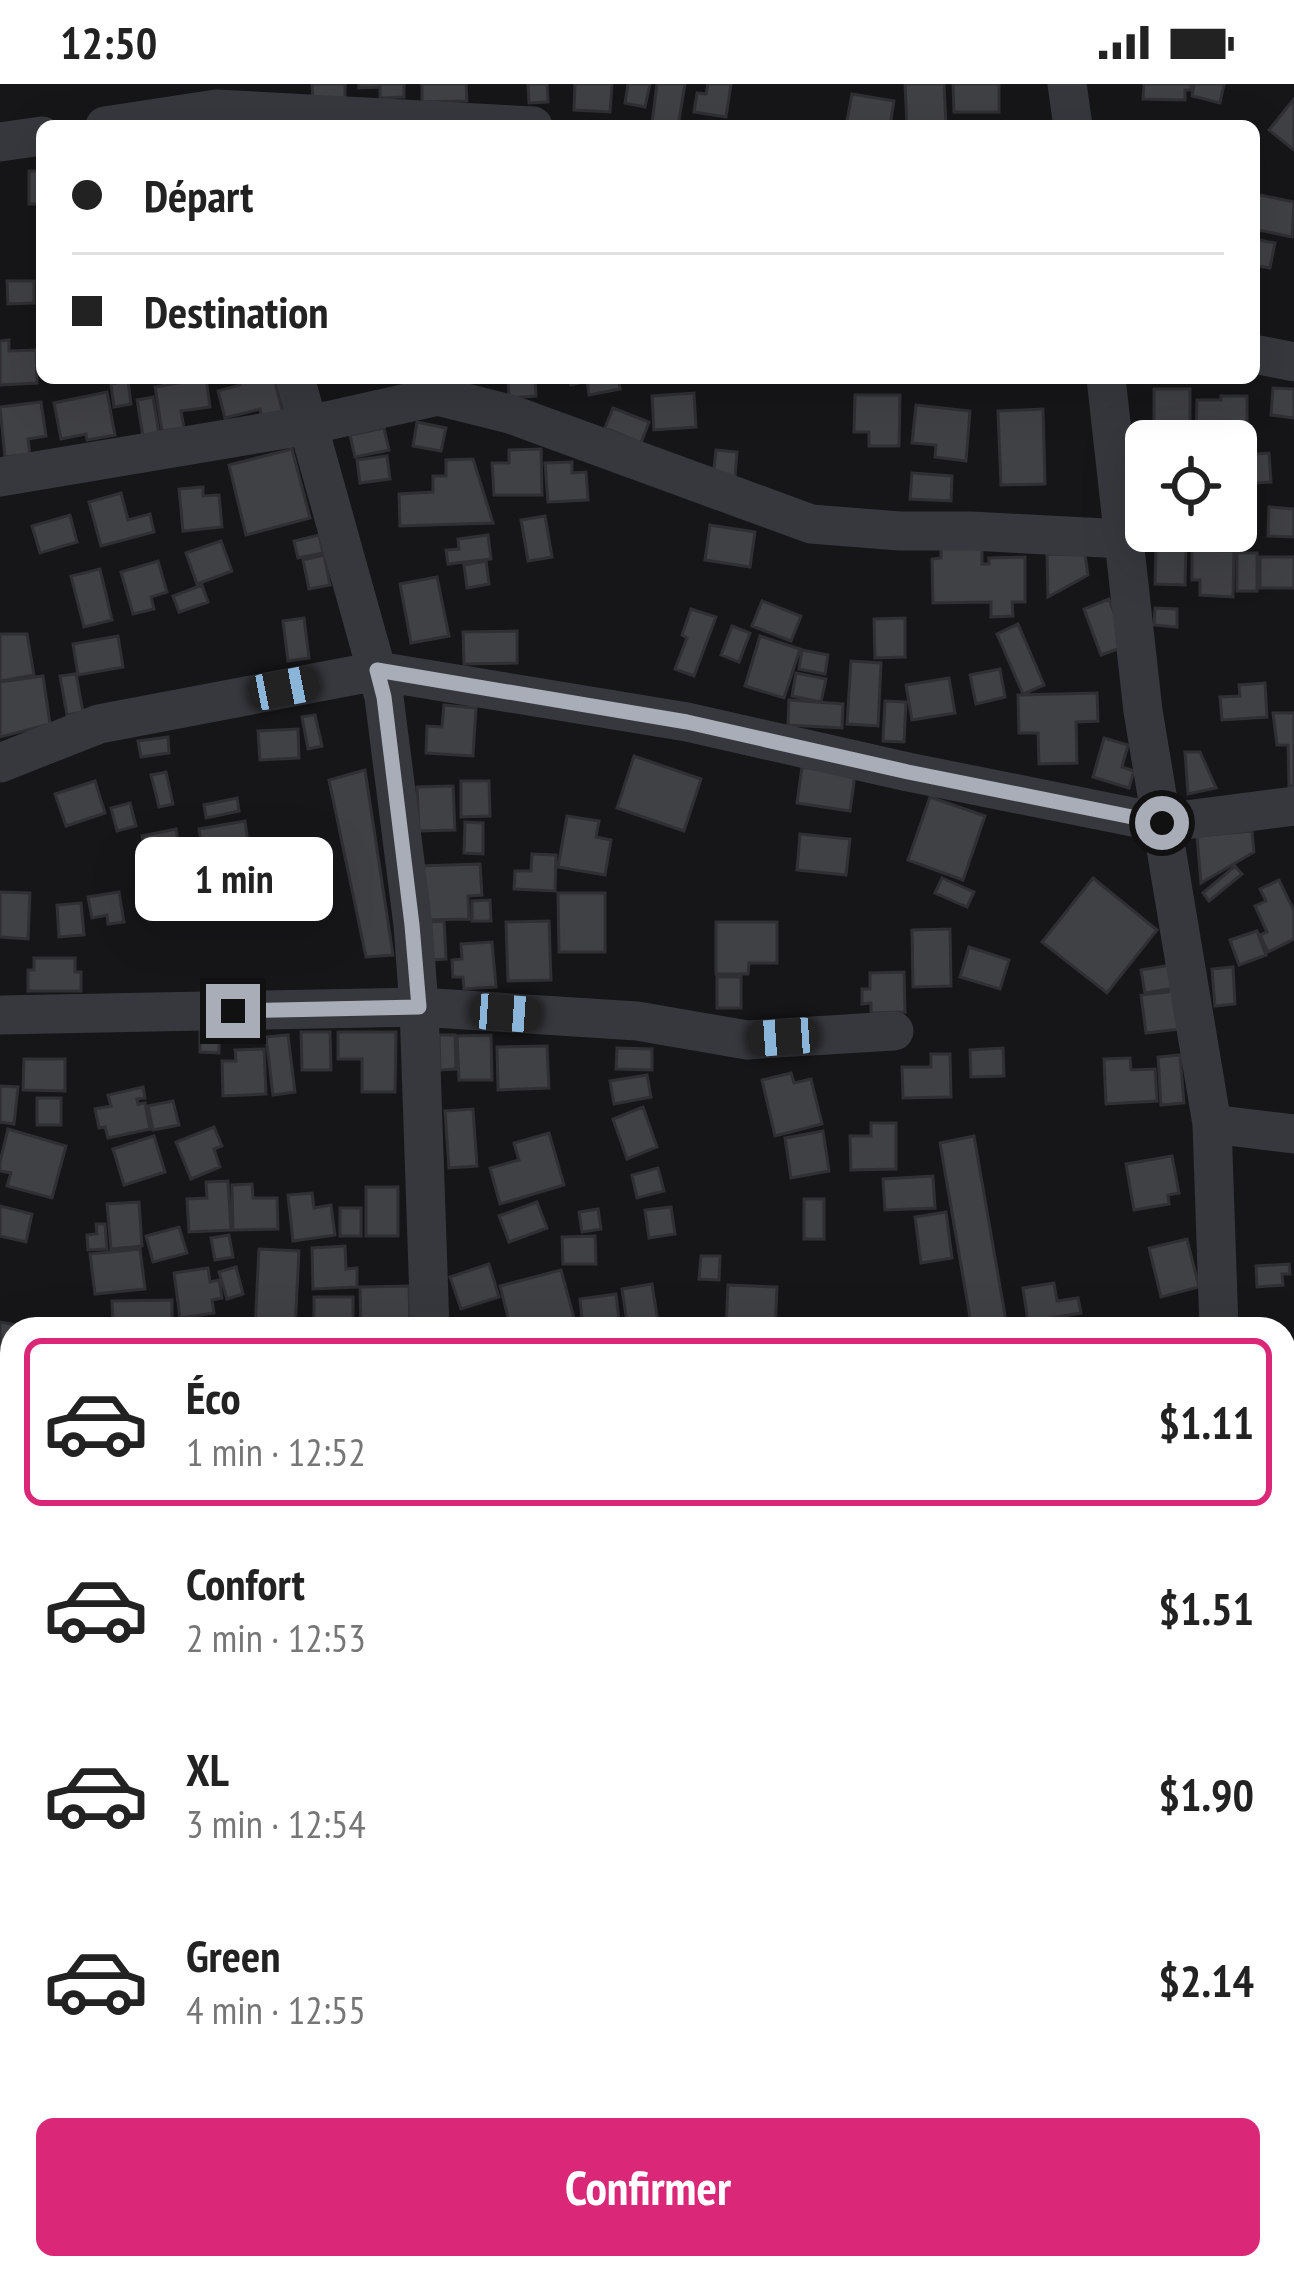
<!DOCTYPE html>
<html lang="fr">
<head>
<meta charset="utf-8">
<style>
	:root { --surface:#fff; --page:#f2f2f2; --text:#222; --muted:#767676; --line:#e0e0e0; --accent:#db2777 }
	body { margin:0; font-family:"PT Sans Narrow",sans-serif; background:var(--page); color:var(--text); height:100vh; display:flex; flex-direction:column; font-size:45px; white-space:nowrap }
	* { box-sizing:border-box; margin:0 }
	p { font-size:39px; color:var(--muted) }
	.icon { flex:none; width:66px; height:66px; fill:none; stroke:currentColor; stroke-width:2; stroke-linecap:round; stroke-linejoin:round }
	.map { position:relative; flex:1; overflow:hidden }
	.details { position:absolute; left:0px; top:1233px; width:1296px; height:963px; display:flex; flex-direction:column; background:var(--surface); border-radius:36px 36px 0 0; box-shadow:0 12px 48px #0002 }
	.details>* { flex:none }
	.guide { position:absolute; left:36px; top:36px; width:1224px; height:264px; border-radius:18px; box-shadow:0 12px 48px #0002; display:grid; align-content:center; height:264px; padding:0 36px; background:var(--surface) }
	.controls { position:absolute; left:1125px; top:336px; display:grid; gap:24px }
	.controls a { display:grid; place-items:center; width:132px; height:132px; border-radius:18px; background:var(--surface); box-shadow:0 12px 48px #0002; font-size:60px }
	.end { position:absolute; width:54px; height:54px; margin:-27px; border:15px solid #a8adb8; background:#111; box-shadow:0 0 0 6px #111 }
	.from { border-radius:50% }
	.bubble { position:absolute; height:84px; border-radius:18px; background:var(--surface); box-shadow:0 12px 48px #0002; font-size:39px; font-weight:700; line-height:84px; text-align:center }
	.car { position:absolute; width:36px; height:72px; margin:-36px -18px; border-radius:15px; box-shadow:0 0 9px 3px #0007; background:linear-gradient(#222 24%,#8ab4d8 0 40%,#222 0 76%,#8ab4d8 0 86%,#222 0) }
	.guide b { display:flex; align-items:center; gap:42px; height:114px; font-size:45px }
	.guide b+b { border-top:3px solid var(--line) }
	.guide i { width:30px; height:30px; background:var(--text) }
	ul { padding:21px 0 0; list-style:none }
	li { display:flex; align-items:center; gap:36px; height:168px; margin:0 24px 18px; padding:0 12px; border:6px solid transparent; border-radius:18px }
	li div { flex:1 }
	li b { display:block; font-size:45px }
	li em { font-style:normal; font-weight:700 }
	li.current { border-color:var(--accent) }
	li>.icon { width:108px; height:108px; stroke-width:1.5 }
	.action { display:flex; gap:24px; margin-top:auto; padding:24px 36px }
	.action a { flex:1; height:138px; border-radius:18px; background:var(--accent); color:#fff; font-size:48px; font-weight:700; line-height:138px; text-align:center }
	.status { display:flex; justify-content:space-between; align-items:center; height:84px; padding:0 60px; background:var(--surface); direction:ltr }
	.status svg { height:33px; fill:currentColor }
	.map>svg:first-child { display:block }
</style>
</head>
<body>
<div class="status"><b>12:50</b><svg viewBox="0 0 49 12"><path d="M0 12V9h3v3zM5 12V6h3v6zM10 12V3h3v9zM15 12V0h3v12zM26 1h20v11H26zM47 4h2v5h-2z"/></svg></div>
<div class="map">
<svg width="1294" height="2195" viewBox="0 0 1294 2195">
	<rect width="100%" height="100%" fill="#161618"/>
	<path fill="#404145" stroke="#303034" stroke-width="3" d="M312,0H345V16L313,17Z
		M359,0H404V13L380,14V3L359,4Z
		M422,0H466L467,17L422,18Z
		M528,0H547L548,18L529,19Z
		M575,0H612L610,28L574,26Z
		M628,0H650L645,23L625,19Z
		M657,0H685L678,42L652,39Z
		M708,0H731L726,33L694,28L697,9L706,10Z
		M905,0H944L946,42L907,40Z
		M953,0H999V28H954Z
		M1144,0H1191V6H1185V16L1143,15Z
		M1194,0H1224L1220,19L1192,12Z
		M852,10L894,17L890,42H846Z
		M1294,15V66L1269,46Z
		M29,87H42V120H29Z
		M1255,110L1294,118L1292,153L1254,145Z
		M1254,155L1275,159L1270,184L1254,181Z
		M7,197H34V219L8,220Z
		M9,256V267L36,266L37,299L0,301V257Z
		M206,294L210,323L181,327L184,344L162,347L155,303Z
		M238,294H274L283,330L262,335L260,325L225,334L218,307L240,301Z
		M508,294H535L536,312L509,314Z
		M569,294H618L620,305L589,311L587,297L571,301Z
		M128,297L131,320L114,323L111,300Z
		M1273,304L1294,305V334L1271,331Z
		M1154,305H1190V350H1154Z
		M107,308L115,351L87,356L86,350L61,355L54,319Z
		M694,309L696,343L654,346L652,312Z
		M855,311H900L899,362H869V348H854Z
		M1221,312H1247V355L1196,354L1197,316H1221Z
		M153,313L159,350L143,352L137,316Z
		M41,318L46,352L28,355L30,370L5,373L0,323Z
		M916,321L970,327L966,377L935,373L936,361L912,359Z
		M613,324L649,338L641,359L605,344Z
		M1043,325L1045,400L1001,401L998,327Z
		M417,338L446,344L441,367L413,362Z
		M384,344L389,366L355,373L350,351Z
		M292,365L310,434L246,451L229,381Z
		M541,365L542,411H494L492,379H509V366Z
		M716,366L737,368L735,393L713,392Z
		M1269,369L1271,398L1237,400L1236,371Z
		M387,372L390,395L360,399L357,376Z
		M473,375L493,439L400,442L399,410L433,408V392H446V376Z
		M572,378V389L586,388L588,416L548,418L545,379Z
		M912,389L952,392L951,417L910,415Z
		M203,403V412L219,411L222,443L183,447L179,405Z
		M121,409L128,436L150,430L154,448L101,462L89,418Z
		M1269,423L1294,425V453L1268,452Z
		M70,431L77,458L40,469L32,442Z
		M545,432L552,473L528,477L521,436Z
		M710,441L755,448L750,483L705,476Z
		M1156,447H1207V461L1155,458Z
		M319,451L323,469L298,474L294,457Z
		M488,451L491,475L448,480L446,466L459,465L458,455Z
		M221,457L232,487L197,500L186,469Z
		M982,463V480H989V474L1025,473V518H1012L1013,532L991,533V518L933,519L932,475L941,474V464Z
		M1156,465L1186,466L1185,501L1155,500Z
		M1192,466L1234,467L1233,513L1200,511V496H1192Z
		M1237,469H1257V507H1237Z
		M1047,470L1085,471L1088,491L1048,513Z
		M324,471L330,501L309,505L303,476Z
		M1260,473H1294V504H1260Z
		M158,477L167,508L151,513L154,525L133,530L121,488Z
		M486,477L489,500L467,504L464,481Z
		M100,485L112,536L84,543L71,492Z
		M437,493L449,552L411,559L400,500Z
		M202,501L208,518L179,528L173,512Z
		M1109,515L1126,562L1101,571L1084,525Z
		M762,517L801,532L791,557L752,542Z
		M1155,524L1177,525V543L1154,541Z
		M691,525L716,533L694,592L675,585L687,554L682,551Z
		M304,534L309,574L288,577L283,537Z
		M905,534V573L875,574L874,535Z
		M1018,540L1044,601L1023,610L997,550Z
		M732,542L750,549L739,578L721,571Z
		M517,547V579L464,580L463,548Z
		M0,550H27L34,591L0,597Z
		M118,552L123,583L78,591L73,560Z
		M760,552L800,565L784,614L745,602Z
		M802,566L828,571L825,590L799,585Z
		M851,577L881,579L878,642L847,640Z
		M1000,585L1005,613L976,620L970,591Z
		M796,589L826,595L821,618L792,612Z
		M76,590L83,628L67,631L60,592Z
		M43,592L50,640L0,653V598Z
		M949,594L955,629L912,636L906,601Z
		M1265,599L1267,633L1222,636L1220,613L1240,612L1239,601Z
		M1097,609L1098,637L1076,638L1077,679L1039,680L1038,649H1019L1018,611Z
		M789,616L843,620L842,644L788,641Z
		M885,617L906,618L904,658L883,657Z
		M444,621L476,624L473,672L426,669L427,642L442,643Z
		M1273,629H1294V702H1289L1288,661H1277Z
		M315,631L322,662L308,665L302,633Z
		M298,645L299,674L260,676L258,647Z
		M168,653L169,669L141,673L138,657Z
		M1104,654L1128,661L1122,683L1134,687L1129,704L1093,693Z
		M1185,668H1200L1216,704L1188,710Z
		M634,672L701,695L684,747L617,724Z
		M802,683L855,691L850,727L797,719Z
		M365,686L393,871L366,873L329,696Z
		M166,688L173,720L159,723L151,691Z
		M95,697L105,729L66,742L55,710Z
		M461,697H489L490,732L461,733Z
		M453,702L455,746L419,747L417,703Z
		M930,713L985,732L963,796L908,776Z
		M237,714L239,727L206,734L204,721Z
		M130,719L136,742L117,747L111,724Z
		M567,732L599,737L596,753L611,756L605,791L558,783Z
		M245,737L249,765L241,766L243,785L207,791L199,745Z
		M465,738L483,739V770L464,769Z
		M176,745L183,787L150,794L142,752Z
		M1252,747L1254,768L1201,799L1197,752Z
		M800,750L850,755L846,791L797,786Z
		M532,770L556,771L555,807L514,805L515,787H531Z
		M480,780L482,811L468,812L469,835L421,836L419,782Z
		M1235,782L1242,790L1209,817L1203,809Z
		M942,794L974,808L967,823L935,809Z
		M1093,794L1157,846L1107,909L1042,858Z
		M1279,796L1294,827V855L1268,868L1260,851L1267,848L1255,822L1266,817L1260,805Z
		M0,808L30,809L28,855L0,853Z
		M119,808L124,838L108,840L107,831L92,834L88,813Z
		M558,809H605V868H559Z
		M490,816L491,837H472V817Z
		M81,819L84,851L59,853L57,821Z
		M444,837L446,875L433,876L430,838Z
		M549,837L551,896L508,897L506,838Z
		M716,838H777V879H749L748,890H716Z
		M950,845L951,902L913,903L912,846Z
		M1257,847L1266,871L1239,881L1230,856Z
		M492,858L496,903L464,905L463,893H453L452,876L462,875L461,860Z
		M969,863L1009,876L1000,905L960,893Z
		M34,874H75V888H81V907H28V886H34Z
		M1171,881L1174,904L1145,909L1141,886Z
		M1233,883L1235,920L1215,922L1212,885Z
		M904,888L905,928L871,929V919L862,920V905H870V889Z
		M717,893H741V924H717Z
		M1176,907L1180,945L1146,949L1141,911Z
		M200,947H219V969L200,968Z
		M301,948H330L331,986H302Z
		M338,948H396L395,1008H362V975H338Z
		M288,951L295,1008L273,1011L266,953Z
		M439,951H455L456,985L440,986Z
		M491,951L492,996H459L457,952Z
		M547,962L549,1004L498,1006L497,963Z
		M617,964L652,965V986L616,985Z
		M1003,964L1004,992L971,993L970,966Z
		M264,965L266,1010L223,1012L222,977H236L235,966Z
		M931,970H950L951,1013L903,1014L902,983H931Z
		M1180,971L1184,1019L1161,1021L1158,973Z
		M1130,974L1131,986L1155,985L1157,1017L1106,1020L1104,975Z
		M24,975H65V1007L23,1006Z
		M791,989L794,999L811,995L822,1040L775,1052L762,996Z
		M647,991L651,1013L614,1020L610,997Z
		M0,1002L18,1003L14,1040L0,1038Z
		M143,1003L145,1014L137,1015L138,1020L145,1019L150,1045L108,1054L105,1043L99,1044L95,1025L111,1022L108,1011Z
		M37,1014H61V1041H37Z
		M173,1017L179,1041L153,1046L148,1022Z
		M643,1023L657,1063L627,1075L613,1035Z
		M473,1025L477,1082L449,1084L445,1027Z
		M871,1039H896V1085L851,1086L850,1052H871Z
		M214,1043L222,1062L214,1065L220,1083L191,1095L176,1058Z
		M8,1045L66,1062L52,1114L7,1102L11,1089L0,1087V1078Z
		M823,1047L829,1087L791,1094L785,1054Z
		M549,1049L564,1101L500,1120L490,1084L519,1076L514,1059Z
		M154,1052L165,1088L124,1101L113,1065Z
		M974,1052L1007,1243L998,1245H972L940,1059Z
		M1172,1072L1179,1109L1168,1111L1169,1120L1134,1126L1126,1080Z
		M658,1084L664,1107L637,1114L632,1091Z
		M933,1092L935,1124L885,1126L883,1095Z
		M228,1097L231,1146L189,1148L187,1115L207,1114L206,1098Z
		M252,1100L253,1114H277L278,1145L233,1146L232,1101Z
		M366,1103H398V1152H366Z
		M312,1109L314,1124L331,1121L335,1151L293,1157L288,1111Z
		M804,1115H824V1155H804Z
		M139,1118L142,1162L111,1165L107,1120Z
		M537,1118L547,1144L509,1158L499,1132Z
		M0,1122L32,1130L26,1158L0,1152Z
		M671,1123L675,1150L649,1154L645,1126Z
		M340,1124H361V1152H340Z
		M598,1125L601,1145L582,1148L579,1128Z
		M946,1128L952,1174L921,1179L915,1133Z
		M96,1140H105L107,1165L88,1166L87,1151L97,1150Z
		M179,1143L187,1169L153,1178L146,1152Z
		M229,1151L233,1173L215,1176L211,1154Z
		M595,1152L596,1180H563L562,1153Z
		M1187,1155L1199,1203L1161,1213L1149,1164Z
		M345,1162L346,1185L357,1184V1203L313,1205L312,1164Z
		M140,1165L145,1205L95,1210L90,1170Z
		M259,1165L299,1167L295,1245H255Z
		M701,1172H720L719,1196L699,1195Z
		M489,1180L499,1213L461,1225L450,1193Z
		M1289,1180L1290,1190H1282L1283,1201L1257,1203L1256,1182Z
		M236,1183L243,1210L227,1215L219,1188Z
		M208,1184L210,1198L219,1196L222,1214L212,1216L214,1229L180,1234L174,1189Z
		M561,1186L577,1245H533L532,1239L511,1245L500,1202Z
		M1054,1199L1057,1217L1078,1214L1081,1229L1028,1238L1023,1204Z
		M652,1200L659,1245H628L622,1205Z
		M728,1201L777,1203L775,1245H726Z
		M409,1202L410,1245H361L360,1203Z
		M616,1210L620,1245H583L580,1215Z
		M314,1213H353V1244L314,1245Z
		M172,1216V1245H113L112,1217Z
		M0,1238L22,1242L12,1245V1270L0,1268Z
		M1284,1380H1294L1293,1418H1284Z
		M3,1802L12,1808V1841L0,1833Z
		M0,1904L12,1909V1947L0,1942Z
		M1285,1955L1294,1961V2029L1284,2043Z
		M12,1964V1996H0V1965Z
		M277,2184L273,2195H183L184,2185Z"/>
	<g fill="none" stroke-linecap="round" stroke-linejoin="round">
		<path stroke="#37383d" stroke-width="39" d="M1067,0L1073,42
			M105,42L216,25L533,42
			M0,58L42,52
			M1254,270L1294,278
			M295,294L384,613L413,841L419,923L430,1245
			M1106,294L1143,627L1212,1040L1219,1245
			M0,393L309,341L438,312L510,330L811,440L900,447H971L1124,455
			M0,679L99,640L377,587L687,638L908,688L1162,739L1294,722
			M0,931L419,923L637,937L747,956L894,947
			M1212,1040L1294,1050
			M1284,1276L1294,1279
			M0,1296H12
			M0,1597H12
			M1284,1656L1294,1657
			M0,1864L12,1865
			M1284,2105L1294,2095
			M0,2144L12,2147
			M578,2184L681,2195
			M303,2195L309,2184
			M871,2195V2184
			M1198,2195L1209,2184"/>
	</g>
	<g fill="none" stroke-linecap="round" stroke-linejoin="round">
		<path stroke="#a8adb8" stroke-width="15" d="M233,927L419,923L412,841L384,613L377,586L687,638L908,688L1162,739"/>
	</g>
</svg>
<div class="controls">
<a><svg class="icon" aria-label="locate" viewBox="0 0 24 24"><circle cx="12" cy="12" r="6"/><path d="M12 2v4M12 18v4M2 12h4M18 12h4"/></svg></a>
</div>
<i class="end from" style="left:1162px;top:739px"></i>
<i class="end" style="left:233px;top:927px"></i>
<div class="bubble" style="left:135px;top:753px;width:198px">1 min</div>
<i class="car" style="left:284px;top:604px;rotate:79deg"></i>
<i class="car" style="left:506px;top:929px;rotate:94deg"></i>
<i class="car" style="left:783px;top:953px;rotate:266deg"></i>
<div class="guide">
<b><i class="from"></i>Départ</b>
<b><i></i>Destination</b>
</div>
<section class="details">
<ul>
<li class="current"><svg class="icon" aria-label="car" viewBox="0 0 24 24"><path d="M5 17H2v-5l4-1 3-4h7l3 4 3 1v5h-3M9 17h6M6 11h13"/><circle cx="7" cy="17" r="2"/><circle cx="17" cy="17" r="2"/></svg><div><b>Éco</b><p>1 min · 12:52</p></div><em>$1.11</em></li>
<li><svg class="icon" aria-label="car" viewBox="0 0 24 24"><path d="M5 17H2v-5l4-1 3-4h7l3 4 3 1v5h-3M9 17h6M6 11h13"/><circle cx="7" cy="17" r="2"/><circle cx="17" cy="17" r="2"/></svg><div><b>Confort</b><p>2 min · 12:53</p></div><em>$1.51</em></li>
<li><svg class="icon" aria-label="car" viewBox="0 0 24 24"><path d="M5 17H2v-5l4-1 3-4h7l3 4 3 1v5h-3M9 17h6M6 11h13"/><circle cx="7" cy="17" r="2"/><circle cx="17" cy="17" r="2"/></svg><div><b>XL</b><p>3 min · 12:54</p></div><em>$1.90</em></li>
<li><svg class="icon" aria-label="car" viewBox="0 0 24 24"><path d="M5 17H2v-5l4-1 3-4h7l3 4 3 1v5h-3M9 17h6M6 11h13"/><circle cx="7" cy="17" r="2"/><circle cx="17" cy="17" r="2"/></svg><div><b>Green</b><p>4 min · 12:55</p></div><em>$2.14</em></li>
</ul>
<div class="action"><a>Confirmer</a></div>
</section>
</div>
</body>
</html>
